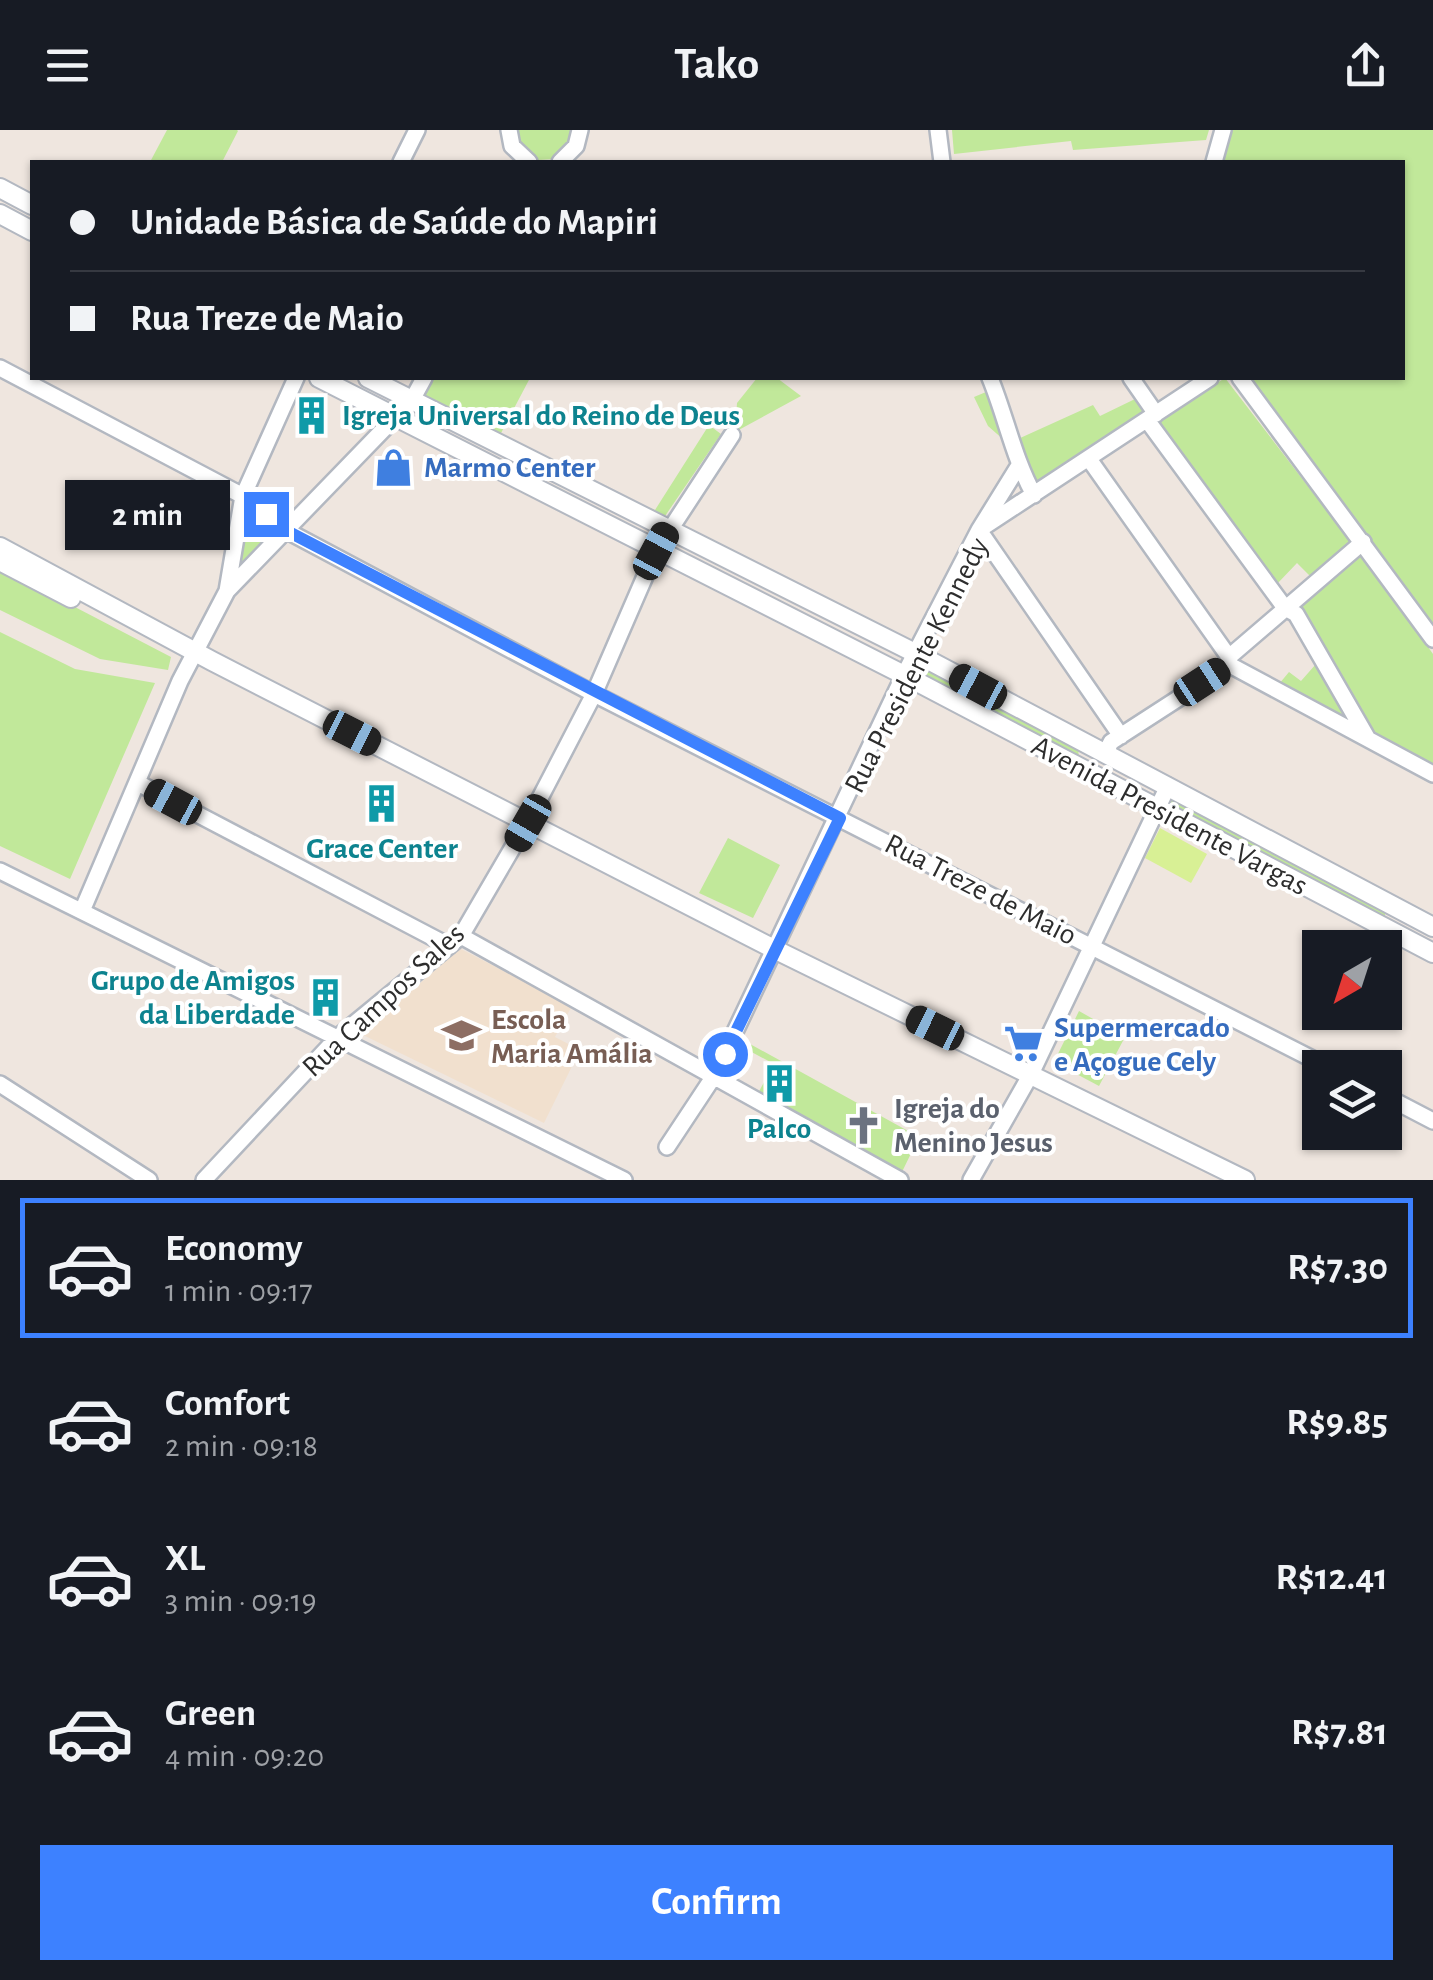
<!DOCTYPE html>
<html lang="en">
<head>
<meta charset="utf-8">
<style>
	:root { --surface:#171b24; --page:#242831; --text:#f1f3f6; --muted:#9ea1a6; --line:#363941; --accent:#3d81ff }
	body { margin:0; font-family:"Alegreya Sans",sans-serif; background:var(--page); color:var(--text); height:100vh; display:flex; flex-direction:column; font-size:38px; white-space:nowrap }
	* { box-sizing:border-box; margin:0 }
	p { font-size:32px; color:var(--muted) }
	.icon { flex:none; width:55px; height:55px; fill:none; stroke:currentColor; stroke-width:2; stroke-linecap:round; stroke-linejoin:round }
	.map { position:relative; height:1050px; overflow:hidden }
	.panel { display:flex; flex-direction:column; background:var(--surface); flex:1 }
	.panel>* { flex:none }
	.hud { position:absolute; left:30px; top:30px; width:1375px; height:220px; border-radius:0px; box-shadow:0 2px 8px #0004; display:grid; align-content:center; height:220px; padding:0 40px; background:var(--surface) }
	.needle { width:65px; rotate:219deg }
	.controls { position:absolute; left:1302px; top:800px; display:grid; gap:20px }
	.controls a { display:grid; place-items:center; width:100px; height:100px; border-radius:0px; background:var(--surface); box-shadow:0 2px 8px #0004; font-size:50px }
	.end { position:absolute; width:45px; height:45px; margin:-22px; border:12px solid #3d81ff; background:#fff; box-shadow:0 0 0 5px #fff }
	.from { border-radius:50% }
	.bubble { position:absolute; height:70px; border-radius:0px; background:var(--surface); box-shadow:0 2px 8px #0004; font-size:32px; font-weight:600; line-height:70px; text-align:center }
	.car { position:absolute; width:30px; height:60px; margin:-30px -15px; border-radius:12px; box-shadow:0 0 8px 2px #0007; background:linear-gradient(#222 24%,#8ab4d8 0 40%,#222 0 76%,#8ab4d8 0 86%,#222 0) }
	.hud b { display:flex; align-items:center; gap:35px; height:95px; font-size:38px }
	.hud b+b { border-top:2px solid var(--line) }
	.hud i { width:25px; height:25px; background:var(--text) }
	ul { padding:18px 0 0; list-style:none }
	li { display:flex; align-items:center; gap:30px; height:140px; margin:0 20px 15px; padding:0 20px; border:5px solid transparent; border-radius:0px }
	li div { flex:1 }
	li b { display:block; font-size:38px }
	li em { font-style:normal; font-weight:600 }
	li.active { border-color:var(--accent) }
	li>.icon { width:90px; height:90px; stroke-width:1.5 }
	.action { display:flex; gap:20px; margin-top:auto; padding:20px 40px }
	.action a { flex:1; height:115px; border-radius:0px; background:var(--accent); color:#fff; font-size:40px; font-weight:600; line-height:115px; text-align:center }
	header { display:flex; justify-content:space-between; align-items:center; height:130px; padding:0 40px; background:var(--surface); font-size:45px; font-weight:600 }
	.map>svg:first-child { display:block }
</style>
</head>
<body>
<header><svg class="icon" aria-label="menu" viewBox="0 0 24 24"><path d="M4 6h16M4 12h16M4 18h16"/></svg>Tako<svg class="icon" aria-label="share" viewBox="0 0 24 24"><path d="M12 15V3M7 8l5-5 5 5M5 13v7h14v-7"/></svg></header>
<div class="map">
<svg width="1433" height="1050" viewBox="0 0 1433 1050">
	<rect width="100%" height="100%" fill="#efe6df"/>
	<path fill="#f1e0ce" d="M459,818L572,876L555,907L580,920L544,993L363,905Z"/>
	<path fill="#c1e89a" d="M167,0H237L238,1L222,32H150Z
		M515,0H574L573,9L556,29L537,30L517,13Z
		M952,0H1209L1206,10L1073,20L1071,11L954,24Z
		M1230,0H1433V498L1248,248H1402V32H1221Z
		M433,248H530L500,305L424,265Z
		M757,248H777L801,266L735,302L737,273Z
		M1225,248L1350,411L1310,446L1297,433L1277,454L1155,292Z
		M986,262L1005,311L988,296L974,267Z
		M1135,269L1144,284L1036,355L1018,309L1093,275L1100,286Z
		M709,295L721,304L663,389L633,375L635,372L655,380Z
		M249,376L284,396L230,444Z
		M1361,423L1433,524V637L1374,605L1299,477Z
		M0,438L171,527L168,540L100,529L0,480Z
		M0,502L75,539L155,553L70,749L0,716Z
		M1316,534L1353,593L1279,554L1289,542L1301,551Z
		M921,536L1078,618L1079,628L914,543Z
		M1169,667L1385,780V786L1380,790L1166,675Z
		M728,708L780,735L753,788L699,763Z
		M1079,881L1125,907L1099,956L1054,932Z
		M741,909L919,1007L900,1046L757,965L774,934L746,919L743,923L736,920Z"/>
	<path fill="#d8f095" d="M1160,698L1207,724L1191,753L1145,728Z"/>
	<g fill="none" stroke-linecap="round" stroke-linejoin="round">
		<defs>
			<path id="minor" d="M509,0L512,16L529,32
				M938,0L942,32
				M401,32L417,0
				M560,32L576,16L580,0
				M1214,32L1223,0
				M0,238L243,366L289,402L594,564L1330,938
				M990,248C1006,287 1014,329 1034,365
				M1131,248L1156,284
				M1240,248L1433,509
				M1147,290L1285,478L1296,484L1368,609
				M1089,329L1229,527
				M1018,337L979,400L1121,606
				M227,461L243,366L296,248
				M1230,535L1433,644
				M1105,624L1111,612L1230,535L1229,527L1363,412
				M138,653L449,816
				M0,741L624,1050
				M82,781L180,551L227,461L412,270L424,248
				M461,806L900,1050
				M0,954L149,1050
				M1385,966L1433,991
				M667,1017L714,946L904,545L979,400L1210,248
				M204,1050L338,907L461,806L527,693L594,564L656,421L732,305
				M971,1050L1031,944L1168,656"/>
			<path id="tertiary" d="M0,58L32,75
				M0,84L32,101
				M319,248L904,545L1433,823
				M368,248L915,523L1433,797
				M0,417L212,531L776,820L1245,1050
				M0,431L71,468"/>
		</defs>
		<use href="#minor" stroke="#b3b8c1" stroke-width="20"/>
		<use href="#tertiary" stroke="#b3b8c1" stroke-width="22"/>
		<use href="#minor" stroke="#fff" stroke-width="15"/>
		<use href="#tertiary" stroke="#fff" stroke-width="18"/>
	</g>
	<g fill="none" stroke-linecap="round" stroke-linejoin="round">
		<path stroke="#3d81ff" stroke-width="12" d="M266,384L289,402L840,688L725,924"/>
	</g>
	<defs>
		<symbol id="building-bare" viewBox="-9 -9 18 18"><path d="M-4-6H4V6H1V3H-1V6H-4ZM-2.5-4.3h1.7v1.8h-1.7ZM.8-4.3h1.7v1.8H.8ZM-2.5-1h1.7V.8h-1.7ZM.8-1h1.7V.8H.8Z" fill="#0f9aa8" stroke="#fff" stroke-width="2.5" paint-order="stroke"/></symbol>
		<symbol id="shop-bare" viewBox="-9 -9 18 18"><path d="M-5-2.5h2.3a2.7 3.5 0 0 1 5.4 0H5L5.5 6h-11ZM-1.5-2.5h3a1.5 2.3 0 0 0-3 0Z" fill="#3f7fe0" stroke="#fff" stroke-width="2.5" paint-order="stroke"/></symbol>
		<symbol id="school-bare" viewBox="-9 -9 18 18"><path d="M0-5L7-2L0 1L-7-2ZM-4 1L0 2.5L4 1V4Q0 6-4 4Z" fill="#8d6e63" stroke="#fff" stroke-width="2.5" paint-order="stroke"/></symbol>
		<symbol id="supermarket-bare" viewBox="-9 -9 18 18"><path d="M-6-5.5h2.5l.6 2H6L4.5 2H-2.5L-4.4-4H-6ZM-1.5 3.2a1.3 1.3 0 1 0 .1 0ZM3 3.2a1.3 1.3 0 1 0 .1 0Z" fill="#3f7fe0" stroke="#fff" stroke-width="2.5" paint-order="stroke"/></symbol>
		<symbol id="church-bare" viewBox="-9 -9 18 18"><path d="M-1.2-6h2.4v3.5h3.3v2.4h-3.3V6h-2.4V-.1h-3.3v-2.4h3.3Z" fill="#6b7280" stroke="#fff" stroke-width="2.5" paint-order="stroke"/></symbol>
	</defs>
	<g fill-rule="evenodd">
		<use href="#building-bare" x="284" y="258" width="55" height="55"/>
		<use href="#shop-bare" x="366" y="310" width="55" height="55"/>
		<use href="#building-bare" x="354" y="646" width="55" height="55"/>
		<use href="#building-bare" x="298" y="840" width="55" height="55"/>
		<use href="#school-bare" x="434" y="878" width="55" height="55"/>
		<use href="#supermarket-bare" x="996" y="886" width="55" height="55"/>
		<use href="#building-bare" x="752" y="926" width="55" height="55"/>
		<use href="#church-bare" x="836" y="968" width="55" height="55"/>
	</g>
	<g text-anchor="middle" stroke-width="8" stroke-linejoin="round" paint-order="stroke">
		<g font-size="30" font-weight="bold" fill="#0d838f" stroke="#fff">
			<text x="342" y="295" text-anchor="start">Igreja Universal do Reino de Deus</text>
			<text x="382" y="728">Grace Center</text>
			<text x="295" y="860" text-anchor="end">Grupo de Amigos<tspan x="295" dy="34">da Liberdade</tspan></text>
			<text x="779" y="1008">Palco</text>
		</g>
		<g font-size="30" font-weight="bold" fill="#366cbe" stroke="#fff" text-anchor="start">
			<text x="424" y="347">Marmo Center</text>
			<text x="1054" y="907">Supermercado<tspan x="1054" dy="34">e Açogue Cely</tspan></text>
		</g>
		<g font-size="30" fill="#2d2d2d" stroke="#fff">
			<text transform="translate(916 535) rotate(-63)" y="10">Rua Presidente Kennedy</text>
			<text transform="translate(1170 685) rotate(28)" y="10">Avenida Presidente Vargas</text>
			<text transform="translate(981 759) rotate(27)" y="10">Rua Treze de Maio</text>
			<text transform="translate(383 870) rotate(-43)" y="10">Rua Campos Sales</text>
		</g>
		<g font-size="30" font-weight="bold" fill="#785e54" stroke="#fff" text-anchor="start">
			<text x="491" y="899">Escola<tspan x="491" dy="34">Maria Amália</tspan></text>
		</g>
		<g font-size="30" font-weight="bold" fill="#5b616d" stroke="#fff" text-anchor="start">
			<text x="894" y="988">Igreja do<tspan x="894" dy="34">Menino Jesus</tspan></text>
		</g>
	</g>
</svg>
<div class="controls">
<a><svg class="needle" viewBox="-14 -14 28 28"><path d="M0-13l5 13h-10z" fill="#e53935"/><path d="M0 13l5-13h-10z" fill="#9ea1a6"/></svg></a>
<a><svg class="icon" aria-label="layers" viewBox="0 0 24 24"><path d="M12 4l9 5-9 5-9-5zM3 14l9 5 9-5"/></svg></a>
</div>
<i class="end from" style="left:725px;top:924px"></i>
<i class="end" style="left:266px;top:384px"></i>
<div class="bubble" style="left:65px;top:350px;width:165px">2 min</div>
<i class="car" style="left:656px;top:421px;rotate:28deg"></i>
<i class="car" style="left:1202px;top:552px;rotate:57deg"></i>
<i class="car" style="left:978px;top:557px;rotate:298deg"></i>
<i class="car" style="left:352px;top:603px;rotate:117deg"></i>
<i class="car" style="left:173px;top:672px;rotate:298deg"></i>
<i class="car" style="left:528px;top:693px;rotate:210deg"></i>
<i class="car" style="left:935px;top:898px;rotate:296deg"></i>
<div class="hud">
<b><i class="from"></i>Unidade Básica de Saúde do Mapiri</b>
<b><i></i>Rua Treze de Maio</b>
</div>
</div>
<section class="panel">
<ul>
<li class="active"><svg class="icon" aria-label="car" viewBox="0 0 24 24"><path d="M5 17H2v-5l4-1 3-4h7l3 4 3 1v5h-3M9 17h6M6 11h13"/><circle cx="7" cy="17" r="2"/><circle cx="17" cy="17" r="2"/></svg><div><b>Economy</b><p>1 min · 09:17</p></div><em>R$7.30</em></li>
<li><svg class="icon" aria-label="car" viewBox="0 0 24 24"><path d="M5 17H2v-5l4-1 3-4h7l3 4 3 1v5h-3M9 17h6M6 11h13"/><circle cx="7" cy="17" r="2"/><circle cx="17" cy="17" r="2"/></svg><div><b>Comfort</b><p>2 min · 09:18</p></div><em>R$9.85</em></li>
<li><svg class="icon" aria-label="car" viewBox="0 0 24 24"><path d="M5 17H2v-5l4-1 3-4h7l3 4 3 1v5h-3M9 17h6M6 11h13"/><circle cx="7" cy="17" r="2"/><circle cx="17" cy="17" r="2"/></svg><div><b>XL</b><p>3 min · 09:19</p></div><em>R$12.41</em></li>
<li><svg class="icon" aria-label="car" viewBox="0 0 24 24"><path d="M5 17H2v-5l4-1 3-4h7l3 4 3 1v5h-3M9 17h6M6 11h13"/><circle cx="7" cy="17" r="2"/><circle cx="17" cy="17" r="2"/></svg><div><b>Green</b><p>4 min · 09:20</p></div><em>R$7.81</em></li>
</ul>
<div class="action"><a>Confirm</a></div>
</section>
</body>
</html>
